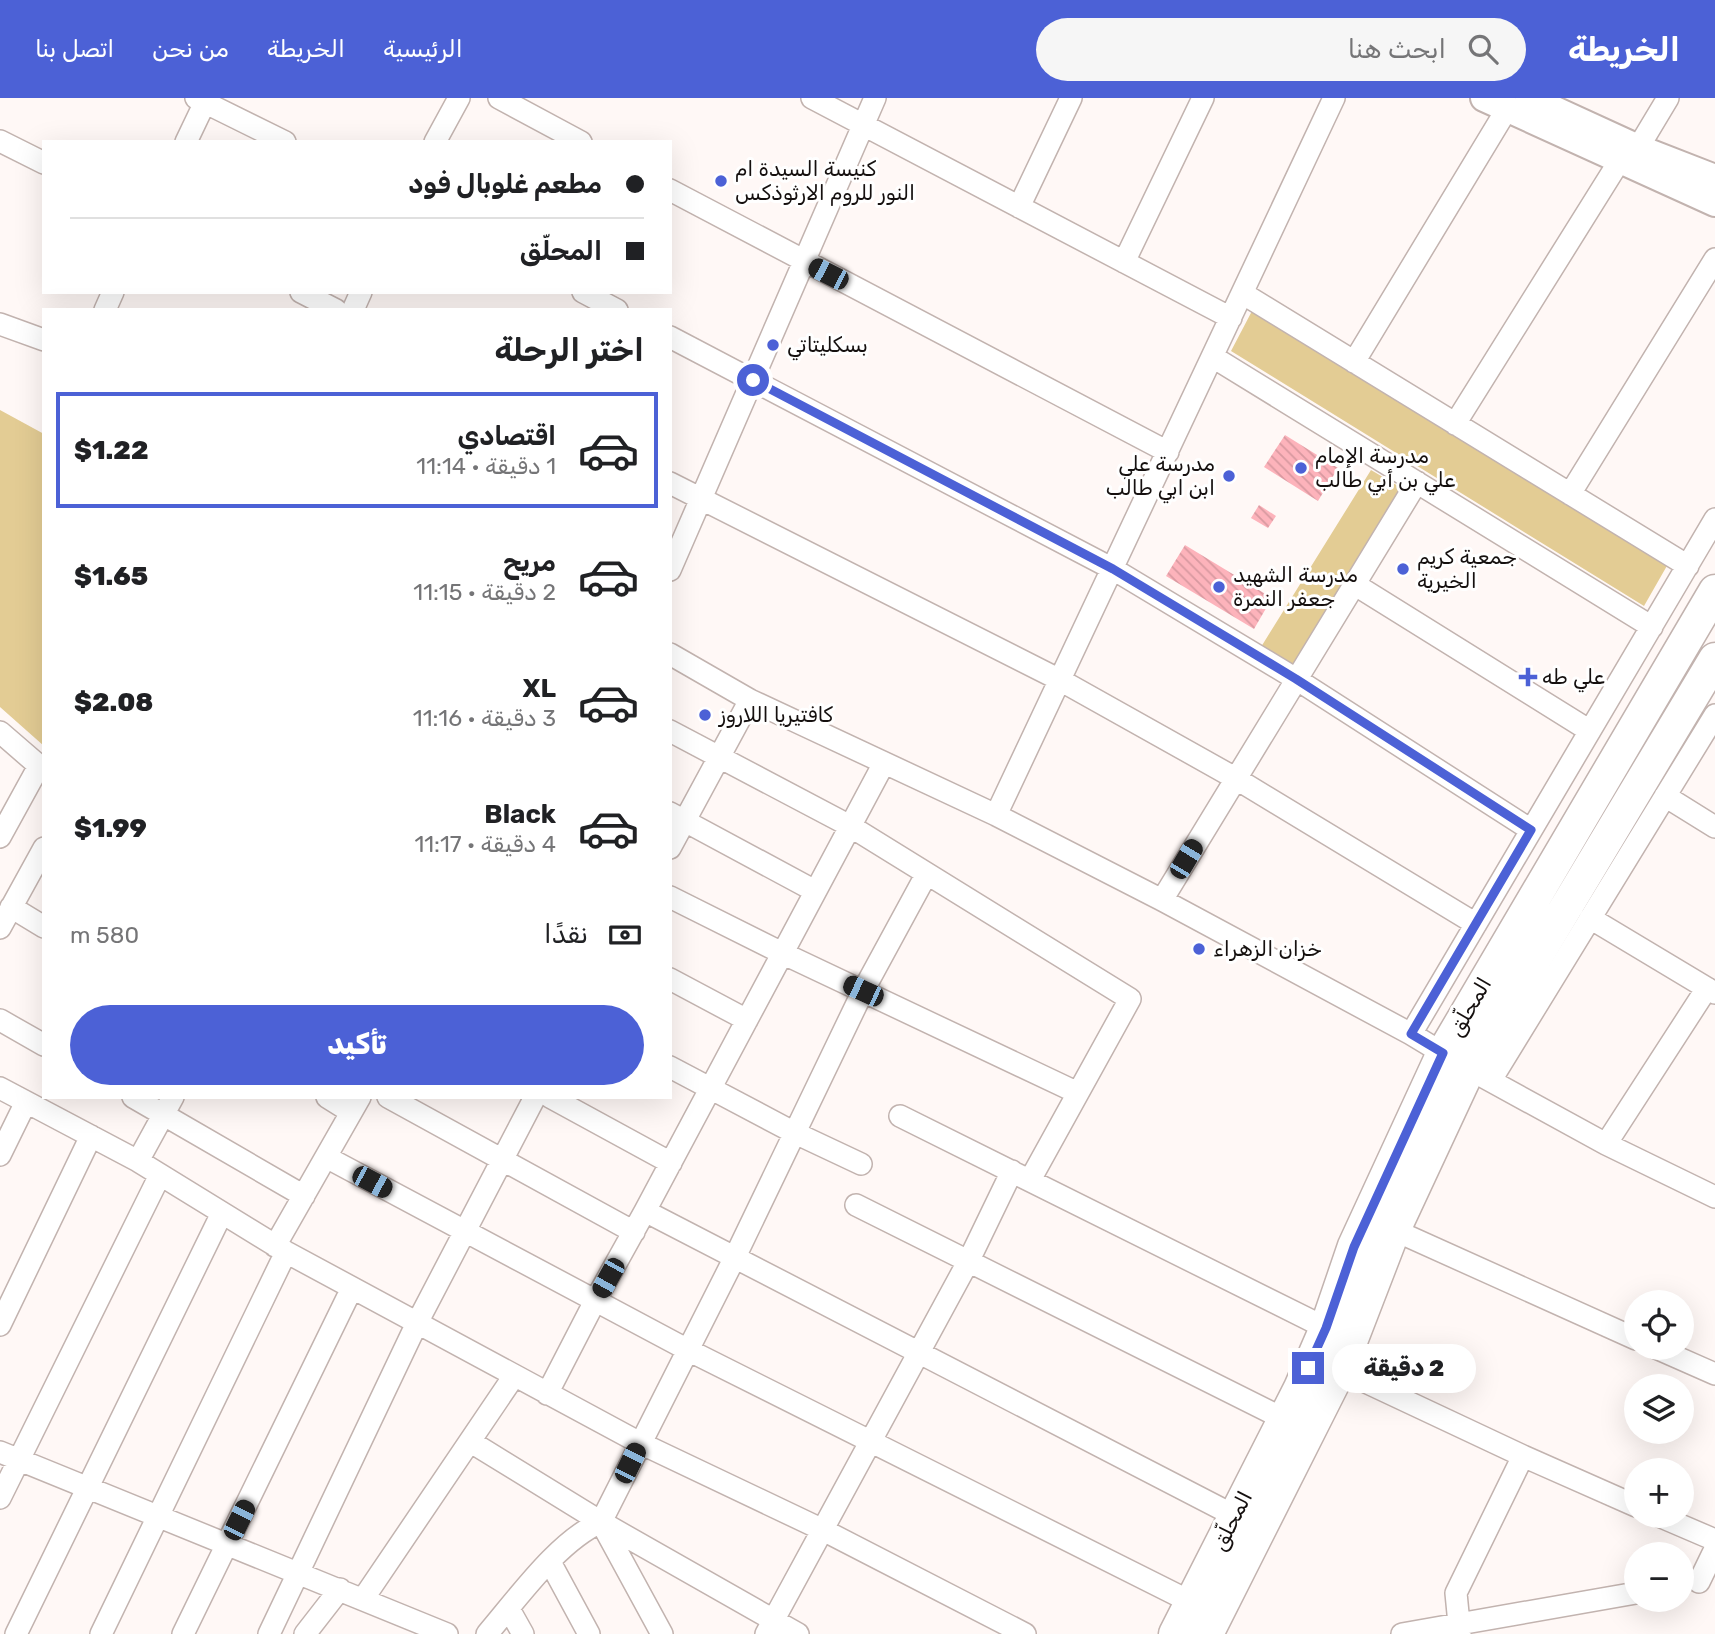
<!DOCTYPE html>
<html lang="ar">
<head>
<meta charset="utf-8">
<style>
	:root { --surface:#fff; --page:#f6f6f6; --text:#202124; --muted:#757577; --line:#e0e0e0; --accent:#4c61d6 }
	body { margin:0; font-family:Rubik,Vazirmatn,sans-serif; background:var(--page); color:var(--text); direction:rtl; height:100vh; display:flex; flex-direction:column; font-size:26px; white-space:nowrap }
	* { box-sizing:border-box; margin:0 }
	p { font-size:23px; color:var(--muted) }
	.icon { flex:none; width:38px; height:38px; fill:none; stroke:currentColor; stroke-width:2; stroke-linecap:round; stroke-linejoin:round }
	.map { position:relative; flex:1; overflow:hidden; direction:ltr }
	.details { position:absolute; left:42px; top:210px; width:630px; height:791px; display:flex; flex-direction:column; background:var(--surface); border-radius:0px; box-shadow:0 7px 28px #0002; direction:rtl }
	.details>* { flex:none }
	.hud { position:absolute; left:42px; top:42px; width:630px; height:154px; border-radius:0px; box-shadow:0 7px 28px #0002; direction:rtl; display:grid; align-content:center; height:154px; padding:0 28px; background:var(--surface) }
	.buttons { position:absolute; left:1624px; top:1192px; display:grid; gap:14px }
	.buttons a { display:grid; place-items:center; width:70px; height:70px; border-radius:50%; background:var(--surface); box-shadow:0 7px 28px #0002; font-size:35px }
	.end { position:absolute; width:32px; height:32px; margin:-16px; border:9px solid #4c61d6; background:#fff; box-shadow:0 0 0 4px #fff }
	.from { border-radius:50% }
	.bubble { position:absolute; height:49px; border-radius:24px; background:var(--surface); box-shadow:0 7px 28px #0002; font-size:23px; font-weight:800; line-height:49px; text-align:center; direction:rtl }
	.car { position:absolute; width:21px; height:42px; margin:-21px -10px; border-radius:9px; box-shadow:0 0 5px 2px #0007; background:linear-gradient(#222 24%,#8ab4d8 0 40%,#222 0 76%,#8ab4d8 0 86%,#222 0) }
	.hud b { display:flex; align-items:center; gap:24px; height:66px; font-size:26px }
	.hud b+b { border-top:2px solid var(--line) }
	.hud i { width:18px; height:18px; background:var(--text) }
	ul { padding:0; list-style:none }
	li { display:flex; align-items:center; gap:21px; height:116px; margin:0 14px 10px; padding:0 14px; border:4px solid transparent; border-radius:0px }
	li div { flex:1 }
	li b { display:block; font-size:26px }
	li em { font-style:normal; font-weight:800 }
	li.current { border-color:var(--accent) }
	li>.icon { width:63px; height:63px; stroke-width:1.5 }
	h2 { padding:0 28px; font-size:32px; line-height:84px }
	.pay { display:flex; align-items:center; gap:18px; height:77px; padding:0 28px; font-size:26px }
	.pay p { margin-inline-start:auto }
	.primary-button { display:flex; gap:14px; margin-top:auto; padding:14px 28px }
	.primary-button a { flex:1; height:80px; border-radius:42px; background:var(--accent); color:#fff; font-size:28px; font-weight:800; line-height:80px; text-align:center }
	header { display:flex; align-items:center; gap:42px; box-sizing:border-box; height:98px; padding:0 35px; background:var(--accent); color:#fff }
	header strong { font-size:33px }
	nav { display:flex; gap:38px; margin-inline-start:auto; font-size:24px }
	.search { width:490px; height:63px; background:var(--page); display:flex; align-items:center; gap:18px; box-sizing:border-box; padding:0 24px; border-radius:38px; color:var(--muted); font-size:26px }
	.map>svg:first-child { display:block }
</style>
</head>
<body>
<header>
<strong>الخريطة</strong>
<div class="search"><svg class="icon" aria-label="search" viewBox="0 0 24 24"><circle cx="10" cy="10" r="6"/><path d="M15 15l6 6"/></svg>ابحث هنا</div>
<nav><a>الرئيسية</a><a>الخريطة</a><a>من نحن</a><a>اتصل بنا</a></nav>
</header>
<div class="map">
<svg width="1715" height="1536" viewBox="0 0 1715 1536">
	<defs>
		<pattern id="building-back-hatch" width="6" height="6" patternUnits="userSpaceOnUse" patternTransform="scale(1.75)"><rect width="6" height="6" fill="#fdb3bb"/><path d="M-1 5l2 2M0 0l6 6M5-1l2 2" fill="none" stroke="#d899a0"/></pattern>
	</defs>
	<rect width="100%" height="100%" fill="#fff8f6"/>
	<path fill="#e3cc94" d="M1252,213L1668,466L1644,508L1231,253Z
		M0,312L44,336V648L0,609Z
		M1371,372L1405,392L1297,571L1261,549Z"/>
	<path fill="url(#building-back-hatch)" d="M1285,337L1338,370L1318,403L1264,369Z
		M1259,407L1276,418L1268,430L1251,420Z
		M1185,447L1272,500L1254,531L1166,478Z"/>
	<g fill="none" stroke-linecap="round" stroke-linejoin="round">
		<defs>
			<path id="minor" d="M196,0L285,44
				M499,0L581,44
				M812,0L1231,220
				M0,43L44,65
				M186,44L207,0
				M435,44L459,0
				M1638,50L1668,0
				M670,92L1168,354
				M1019,109L1071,0
				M1124,164L1203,0
				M301,194L336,212
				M583,194L617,212
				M1242,195L1688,468
				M105,212L113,194
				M353,212L361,194
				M0,226L44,242
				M670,239L1113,471L1296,581L1531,732
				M1213,259L1652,529
				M1354,264L1507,11
				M1455,326L1620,62
				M670,385L1060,582L1235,680L1476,826
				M1570,396L1715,161
				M670,472L875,0
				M1354,486L1590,633
				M670,556L750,602L996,717L1162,802L1411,936L1469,971L1606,1046L1715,1099
				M670,633L850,728L1130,901L1030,1082
				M0,634L44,672
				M1665,698L1715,729
				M670,715L815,793
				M996,717L1334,0
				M0,739L39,668
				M670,750L750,602
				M670,799L782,855L1078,995
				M1162,802L1417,384
				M11,809L44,829
				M1590,820L1715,895
				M0,830L44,750
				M670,881L747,922
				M0,922L44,947
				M1411,936L1715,421
				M670,969L793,1034L861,1066
				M1491,982L1715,617
				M0,990L138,1063L286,1154L640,1345L823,1432L1025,1536
				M133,999L304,1098
				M327,999L351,1014
				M388,999L634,1134
				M550,999L671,1065
				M900,1018L1326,1230
				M1606,1046L1707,890
				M0,1057L26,1004
				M326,1059L688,1252L1191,1504
				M138,1063L173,999
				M856,1107L1284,1321
				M645,1113L1235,1418
				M1394,1132L1636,1241
				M275,1148L360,999
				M0,1227L91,1038
				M1656,1250L1715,1276
				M1340,1272L1523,1358L1636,1408
				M547,1296L595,1203L645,1113L884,665
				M471,1344L601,1424L798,1536
				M0,1354L447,1536
				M0,1400L160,1077
				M1659,1418L1715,1442
				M550,1464L589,1536
				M1699,1484L1715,1451
				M363,1501L514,1278
				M509,1511L523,1536
				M16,1536L222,1115
				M101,1536L286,1154
				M183,1536L352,1190
				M269,1536L417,1225L535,999
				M305,1536L340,1491
				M487,1536C518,1500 558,1443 601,1424
				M662,1536L601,1424L734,1161L863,893L926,777
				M766,1536L969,1162L1012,1073
				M1402,1536L1636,1495
				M1460,1536L1456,1495L1523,1358"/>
			<path id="major" d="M1484,0L1715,105
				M1529,0L1638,50L1715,80"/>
			<path id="highway" d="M1175,1536L1300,1290L1326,1230L1354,1148L1443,955L1715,493
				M1207,1536L1340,1272L1394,1132L1469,971L1715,561"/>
		</defs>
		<use href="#minor" stroke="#c2b3af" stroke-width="24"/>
		<use href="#major" stroke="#c2b3af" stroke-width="30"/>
		<use href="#highway" stroke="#c2b3af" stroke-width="35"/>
		<use href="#minor" stroke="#fff" stroke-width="21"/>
		<use href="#major" stroke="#fff" stroke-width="26"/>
		<use href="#highway" stroke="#fff" stroke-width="32"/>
	</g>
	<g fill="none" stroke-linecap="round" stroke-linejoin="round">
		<path stroke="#4c61d6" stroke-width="9" d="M753,282L1113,471L1296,581L1531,732L1411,936L1443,955L1354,1149L1326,1230L1308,1270"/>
	</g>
	<g fill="#4c61d6" stroke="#fff" stroke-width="2.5">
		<circle cx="721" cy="83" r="7"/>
		<circle cx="773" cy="247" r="7"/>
		<circle cx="1301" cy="370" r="7"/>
		<circle cx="1229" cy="378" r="7"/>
		<circle cx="1403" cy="471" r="7"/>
		<circle cx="1219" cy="489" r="7"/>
		<path d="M1524.5 568.5h7v7h7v7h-7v7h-7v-7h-7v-7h7z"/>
		<circle cx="705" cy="617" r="7"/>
		<circle cx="1199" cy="851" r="7"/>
	</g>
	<g text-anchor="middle" stroke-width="6" stroke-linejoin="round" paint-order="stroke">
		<g font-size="21" fill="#15100f" stroke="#fff" text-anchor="start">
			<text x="735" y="78">كنيسة السيدة ام<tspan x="735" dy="24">النور للروم الارثوذكس</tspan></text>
			<text x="787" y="254">بسكليتاتي</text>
			<text x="1315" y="365">مدرسة الإمام<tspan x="1315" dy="24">علي بن أبي طالب</tspan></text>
			<text x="1215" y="373" text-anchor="end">مدرسة علي<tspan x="1215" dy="24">ابن ابي طالب</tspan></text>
			<text x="1417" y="466">جمعية كريم<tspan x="1417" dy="24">الخيرية</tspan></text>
			<text x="1233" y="484">مدرسة الشهيد<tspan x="1233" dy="24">جعفر النمرة</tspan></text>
			<text x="1542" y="586">علي طه</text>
			<text x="719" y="624">كافتيريا اللاروز</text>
			<text x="1213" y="858">خزان الزهراء</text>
		</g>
		<g font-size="21" fill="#15100f" stroke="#fff">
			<text transform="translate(1470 909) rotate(-60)" y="7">المحلّق</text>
			<text transform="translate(1232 1423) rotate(-63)" y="7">المحلّق</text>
		</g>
	</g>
</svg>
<div class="buttons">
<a><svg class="icon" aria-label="locate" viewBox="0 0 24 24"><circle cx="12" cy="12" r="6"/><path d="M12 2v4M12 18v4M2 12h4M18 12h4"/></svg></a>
<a><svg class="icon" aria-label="layers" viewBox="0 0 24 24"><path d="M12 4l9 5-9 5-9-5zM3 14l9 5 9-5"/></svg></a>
<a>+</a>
<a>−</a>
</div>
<i class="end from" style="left:753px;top:282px"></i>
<i class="end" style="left:1308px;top:1270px"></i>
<div class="bubble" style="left:1332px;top:1246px;width:144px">2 دقيقة</div>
<i class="car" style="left:828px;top:176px;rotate:297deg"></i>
<i class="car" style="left:1186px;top:761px;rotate:31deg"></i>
<i class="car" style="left:863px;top:893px;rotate:295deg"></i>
<i class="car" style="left:372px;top:1084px;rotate:118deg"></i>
<i class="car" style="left:608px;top:1180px;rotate:209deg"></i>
<i class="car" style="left:630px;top:1365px;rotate:26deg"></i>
<i class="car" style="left:239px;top:1422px;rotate:26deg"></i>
<div class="hud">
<b><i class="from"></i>مطعم غلوبال فود</b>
<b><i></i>المحلّق</b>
</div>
<section class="details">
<h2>اختر الرحلة</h2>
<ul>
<li class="current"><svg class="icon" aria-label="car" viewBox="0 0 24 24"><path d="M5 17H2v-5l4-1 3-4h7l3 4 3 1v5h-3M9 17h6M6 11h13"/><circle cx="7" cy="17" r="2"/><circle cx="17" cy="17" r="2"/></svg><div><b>اقتصادي</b><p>1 دقيقة · 11:14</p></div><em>$1.22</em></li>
<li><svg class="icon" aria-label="car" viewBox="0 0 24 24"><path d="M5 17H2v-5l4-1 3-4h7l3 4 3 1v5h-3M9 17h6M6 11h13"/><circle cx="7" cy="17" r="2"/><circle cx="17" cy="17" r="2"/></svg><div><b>مريح</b><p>2 دقيقة · 11:15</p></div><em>$1.65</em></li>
<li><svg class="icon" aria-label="car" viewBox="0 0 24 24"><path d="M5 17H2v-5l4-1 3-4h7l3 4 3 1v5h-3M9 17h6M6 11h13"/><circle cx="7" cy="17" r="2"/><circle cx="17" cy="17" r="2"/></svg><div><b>XL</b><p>3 دقيقة · 11:16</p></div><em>$2.08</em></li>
<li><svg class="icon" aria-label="car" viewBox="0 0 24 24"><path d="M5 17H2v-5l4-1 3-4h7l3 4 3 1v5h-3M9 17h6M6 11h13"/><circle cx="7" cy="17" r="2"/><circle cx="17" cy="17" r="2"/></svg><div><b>Black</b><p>4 دقيقة · 11:17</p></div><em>$1.99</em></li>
</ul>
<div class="pay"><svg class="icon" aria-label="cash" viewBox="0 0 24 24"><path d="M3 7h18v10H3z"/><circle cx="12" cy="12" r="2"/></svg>نقدًا<p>580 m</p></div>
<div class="primary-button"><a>تأكيد</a></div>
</section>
</div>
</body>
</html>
